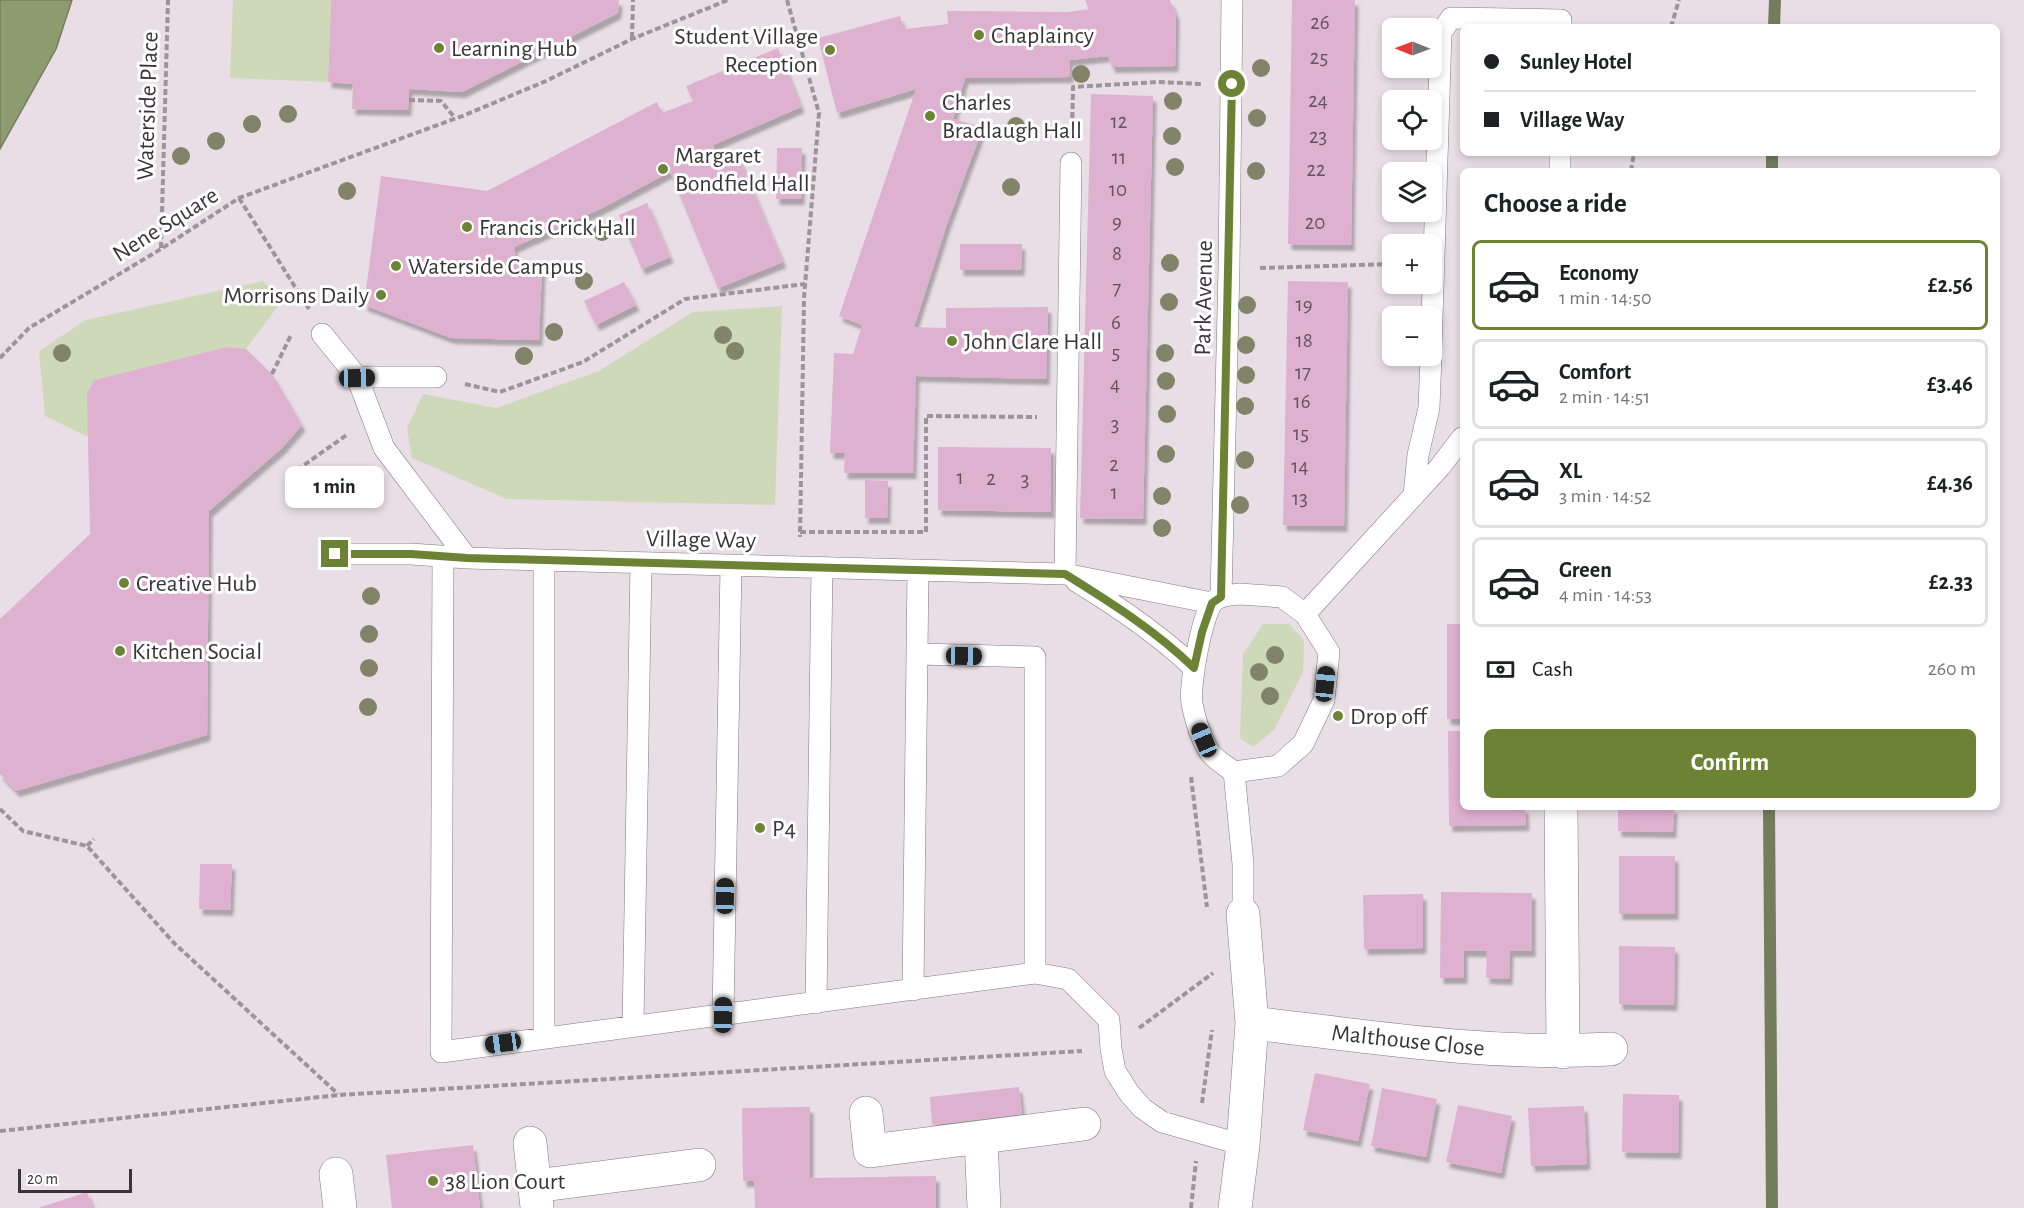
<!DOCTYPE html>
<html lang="en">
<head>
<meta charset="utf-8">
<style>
	:root { --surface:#fff; --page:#f6f6f6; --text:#202124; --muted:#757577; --line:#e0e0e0; --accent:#6c8335 }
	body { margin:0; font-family:"Alegreya Sans",sans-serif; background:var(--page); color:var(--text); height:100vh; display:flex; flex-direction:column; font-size:22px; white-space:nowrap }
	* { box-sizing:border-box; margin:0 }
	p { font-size:20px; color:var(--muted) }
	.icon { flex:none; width:33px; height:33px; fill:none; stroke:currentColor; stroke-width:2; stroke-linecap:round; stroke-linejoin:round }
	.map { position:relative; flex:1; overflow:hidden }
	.drawer { position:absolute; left:1460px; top:168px; width:540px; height:642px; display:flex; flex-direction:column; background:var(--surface); border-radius:9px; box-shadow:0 3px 9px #0003 }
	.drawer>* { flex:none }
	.banner { position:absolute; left:1460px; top:24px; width:540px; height:132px; border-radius:9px; box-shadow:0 3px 9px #0003; display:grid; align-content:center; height:132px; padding:0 24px; background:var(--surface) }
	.needle { width:39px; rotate:271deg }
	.tools { position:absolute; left:1382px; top:18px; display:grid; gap:12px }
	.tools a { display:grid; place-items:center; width:60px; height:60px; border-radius:9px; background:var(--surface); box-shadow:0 3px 9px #0003; font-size:30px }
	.scale { position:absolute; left:18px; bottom:15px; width:114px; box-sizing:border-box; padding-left:6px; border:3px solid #393437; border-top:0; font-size:16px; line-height:21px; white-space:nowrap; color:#393437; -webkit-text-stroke:4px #fff; paint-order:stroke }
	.end { position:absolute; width:27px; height:27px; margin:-14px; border:8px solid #6c8335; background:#fff; box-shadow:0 0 0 3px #fff }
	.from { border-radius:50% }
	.bubble { position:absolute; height:42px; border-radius:9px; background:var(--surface); box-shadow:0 3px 9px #0003; font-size:20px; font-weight:700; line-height:42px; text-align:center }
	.car { position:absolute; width:18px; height:36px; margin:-18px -9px; border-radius:8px; box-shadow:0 0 4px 2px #0007; background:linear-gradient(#222 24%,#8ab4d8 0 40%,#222 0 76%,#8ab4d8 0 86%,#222 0) }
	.banner b { display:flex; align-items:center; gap:21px; height:57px; font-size:22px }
	.banner b+b { border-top:2px solid var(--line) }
	.banner i { width:15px; height:15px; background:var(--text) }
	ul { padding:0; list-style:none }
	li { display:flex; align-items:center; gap:18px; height:90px; margin:0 12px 9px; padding:0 12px; border:3px solid var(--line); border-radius:9px }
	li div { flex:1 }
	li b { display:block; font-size:22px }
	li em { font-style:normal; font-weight:700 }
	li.current { border-color:var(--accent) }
	li>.icon { width:54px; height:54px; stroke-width:1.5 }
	h2 { padding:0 24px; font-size:27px; line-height:72px }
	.pay { display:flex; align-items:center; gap:15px; height:66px; padding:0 24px; font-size:22px }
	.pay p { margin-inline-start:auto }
	.action { display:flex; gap:12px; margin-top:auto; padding:12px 24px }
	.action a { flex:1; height:69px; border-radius:9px; background:var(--accent); color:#fff; font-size:24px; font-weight:700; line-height:69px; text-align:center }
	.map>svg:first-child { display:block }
</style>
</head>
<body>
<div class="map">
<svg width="2024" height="1208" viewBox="0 0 2024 1208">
	<defs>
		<filter id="shadow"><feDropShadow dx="3.5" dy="6" stdDeviation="1.5" flood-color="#0004"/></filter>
	</defs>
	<rect width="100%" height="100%" fill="#e9dee5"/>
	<path fill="#cdd9b8" d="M233,0H331L328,82L230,78Z
		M263,281L281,302L246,349L227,347L94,380L88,437L45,416L39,351L86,320Z
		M782,306L775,505L507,499L412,458L407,428L423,394L496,408L599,371L693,312Z
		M1263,624H1289L1304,640L1303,672L1274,730L1253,747L1240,738L1243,654Z"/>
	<path fill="#8c9c6e" stroke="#737d5e" stroke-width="1.5" d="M0,0H72L56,49L0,149Z"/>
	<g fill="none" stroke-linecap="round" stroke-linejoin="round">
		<path stroke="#737d5e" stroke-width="12" d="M1774,27L1775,0
			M1772,171V153
			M1769,807L1772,1208"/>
	</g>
	<path fill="#dfb1d0" filter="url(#shadow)" d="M331,0H619L618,13L462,92L409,89L408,110L352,109L353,84L328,82Z
		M1085,0H1170L1176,15L1175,66L1112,67L1108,56L1069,60L1070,77L965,78L953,119L983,127L947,224L914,327L946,328V308L1048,307L1046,379L916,376L913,473H844L845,453H830L834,353L853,354L862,325L839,316L916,89L837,113L818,38L900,16L904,29L948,24L947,11L1068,12L1089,9Z
		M1292,0H1355L1351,245L1288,244Z
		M778,48L801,107L713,145L720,165L738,156L783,262L718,288L670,172L600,209L514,247L518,269H542L539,340L451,338L364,305L381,176L487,191L657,102L662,113L693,101L686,86Z
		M1091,94L1153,96L1143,519L1080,518Z
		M777,148H802L801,199H776Z
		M647,203L670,257L642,269L619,215Z
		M960,244H1022L1021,270H960Z
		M1288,281L1348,282L1344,526L1283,525Z
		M624,282L636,305L596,325L584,301Z
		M227,347L246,349L272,374L302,425L282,448L209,511L207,735L16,791L0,774V619L90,534L87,393L94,380Z
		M938,447L1051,448V512L938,510Z
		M865,480L888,481L887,518H865Z
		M1447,624H1462V719H1447Z
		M1448,731H1462V807H1525L1526,825L1449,826Z
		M1618,807H1674L1673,832L1618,831Z
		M1619,856H1675V914H1619Z
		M200,864H232L230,910L199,909Z
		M1441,892L1532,893V951H1510L1509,979L1486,978L1487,951H1464V978H1440Z
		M1423,894V948L1364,949L1363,895Z
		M1619,946L1675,947L1674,1005L1619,1004Z
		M1315,1073L1370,1084L1358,1141L1303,1130Z
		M1019,1087L1022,1114L932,1125L930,1097Z
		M1382,1088L1437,1099L1426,1157L1371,1146Z
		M1623,1094L1679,1095L1678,1153L1622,1152Z
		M1458,1105L1512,1116L1501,1173L1446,1162Z
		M1584,1106L1587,1164L1531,1166L1528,1108Z
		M810,1107V1178L936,1176V1208H755L754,1181H743L742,1108Z
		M473,1145L480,1208H392L386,1155Z
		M87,1192L93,1208H38Z"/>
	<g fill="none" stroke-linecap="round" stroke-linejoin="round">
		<defs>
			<path id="lane" d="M1560,171V153
				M322,334L357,377L384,448L467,558
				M1431,351L1441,33L1451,18L1561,20V27
				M357,377H436
				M1414,495L1418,455L1429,408L1431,356
				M335,554H411L467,558L1065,574L1212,603
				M443,556L441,1052L1035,973L1068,979L1109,1020L1111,1049L1115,1071L1129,1093L1142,1108L1162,1122L1243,1145
				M1065,574L1071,163
				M1076,581C1117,606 1159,634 1194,668
				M1240,594L1282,597L1305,614L1329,652L1324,700L1303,744L1278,766L1234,772C1226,766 1214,759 1209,751C1201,738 1195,719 1192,704C1189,687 1202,612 1214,601C1221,595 1231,595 1240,594Z
				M1221,597L1229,269L1232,0
				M1305,614L1439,468L1462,438
				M918,654L1035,657V973
				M1234,772L1243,864V914
				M913,990L918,570
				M816,1003L822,567
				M723,1015L731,565
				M633,1026L641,563
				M544,1038V560"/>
			<path id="street" d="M1561,807L1563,1052
				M1252,1023C1372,1037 1490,1056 1611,1049
				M866,1113L870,1151L1084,1124
				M981,1138L984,1208
				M530,1143L537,1207
				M336,1174L340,1208
				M535,1186L699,1165
				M1235,1208L1243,1145L1252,1023L1243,914"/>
		</defs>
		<use href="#lane" stroke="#82787f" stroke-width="22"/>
		<use href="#street" stroke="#82787f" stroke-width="34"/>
		<path stroke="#9c9499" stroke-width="4" stroke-dasharray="6 3" stroke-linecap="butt" d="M787,0L819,113L804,298L800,537
			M1671,27L1679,0
			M632,38L633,0
			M409,100L441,101L455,118
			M1072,136L1073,87L1158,82L1203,84
			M1631,171L1634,153
			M239,198L309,309
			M161,248L168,0
			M1260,268L1392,264
			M0,358L29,328L161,249L239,198L465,115L546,81L632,39L728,0
			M272,374L291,335
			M465,384L500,392L583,362L685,299L805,284
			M297,470L348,434
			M800,532H926V416L1037,417
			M1191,777L1207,907
			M0,809L23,831L87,846L174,943L338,1094
			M87,846L94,839
			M1139,1028L1213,973
			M1202,1103L1212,1030
			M0,1131L339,1095L1082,1051
			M1191,1208L1196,1161"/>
		<use href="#lane" stroke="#fff" stroke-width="21"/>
		<use href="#street" stroke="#fff" stroke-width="33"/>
	</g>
	<g fill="#828469">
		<circle cx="1261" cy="68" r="9"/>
		<circle cx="1081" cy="74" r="9"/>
		<circle cx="1173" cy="101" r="9"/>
		<circle cx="288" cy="114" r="9"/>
		<circle cx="1257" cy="118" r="9"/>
		<circle cx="252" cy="124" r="9"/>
		<circle cx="1016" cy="126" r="9"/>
		<circle cx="1172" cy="136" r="9"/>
		<circle cx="216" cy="141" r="9"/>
		<circle cx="181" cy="156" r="9"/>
		<circle cx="1175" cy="167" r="9"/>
		<circle cx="1256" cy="171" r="9"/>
		<circle cx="1011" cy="187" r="9"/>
		<circle cx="347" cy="191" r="9"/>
		<circle cx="602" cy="232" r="9"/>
		<circle cx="1170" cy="263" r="9"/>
		<circle cx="584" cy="281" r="9"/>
		<circle cx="1169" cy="302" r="9"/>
		<circle cx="1247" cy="305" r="9"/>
		<circle cx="554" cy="332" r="9"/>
		<circle cx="723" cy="335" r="9"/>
		<circle cx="1246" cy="345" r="9"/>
		<circle cx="735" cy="351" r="9"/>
		<circle cx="62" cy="353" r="9"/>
		<circle cx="1165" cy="353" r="9"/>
		<circle cx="524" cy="356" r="9"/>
		<circle cx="1246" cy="375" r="9"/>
		<circle cx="1166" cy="381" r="9"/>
		<circle cx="1245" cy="406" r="9"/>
		<circle cx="1167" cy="414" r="9"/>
		<circle cx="1166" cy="454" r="9"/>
		<circle cx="1245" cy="460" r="9"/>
		<circle cx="1162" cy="496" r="9"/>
		<circle cx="1240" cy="505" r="9"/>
		<circle cx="1162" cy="528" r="9"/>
		<circle cx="371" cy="596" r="9"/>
		<circle cx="369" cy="634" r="9"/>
		<circle cx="1275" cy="655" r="9"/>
		<circle cx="369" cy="668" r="9"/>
		<circle cx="1259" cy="672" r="9"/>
		<circle cx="1270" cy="696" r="9"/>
		<circle cx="368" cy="707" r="9"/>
	</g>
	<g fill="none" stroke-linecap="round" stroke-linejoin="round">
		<path stroke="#6c8335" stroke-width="8" d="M335,554H411L467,558L1065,574C1110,602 1156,631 1194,668L1202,632L1212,603L1221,597L1232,84"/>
	</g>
	<g fill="#6c8335" stroke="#fff" stroke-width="2">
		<circle cx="979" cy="35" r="6"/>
		<circle cx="439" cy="48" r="6"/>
		<circle cx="830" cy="50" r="6"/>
		<circle cx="930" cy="116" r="6"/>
		<circle cx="663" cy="169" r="6"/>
		<circle cx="467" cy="227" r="6"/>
		<circle cx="396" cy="266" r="6"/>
		<circle cx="381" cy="295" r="6"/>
		<circle cx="952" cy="341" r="6"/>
		<circle cx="124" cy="583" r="6"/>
		<circle cx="120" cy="651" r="6"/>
		<circle cx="1338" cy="716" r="6"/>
		<circle cx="760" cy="828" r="6"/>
		<circle cx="433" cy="1181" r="6"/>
	</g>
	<g text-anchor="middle" stroke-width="6" stroke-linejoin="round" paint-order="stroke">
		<g font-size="21" fill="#62535d">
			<text x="1320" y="29">26</text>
			<text x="1319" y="64">25</text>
			<text x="1318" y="107">24</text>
			<text x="1119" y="128">12</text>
			<text x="1318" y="143">23</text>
			<text x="1119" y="164">11</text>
			<text x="1316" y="176">22</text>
			<text x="1118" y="196">10</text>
			<text x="1117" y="228">9</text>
			<text x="1315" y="229">20</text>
			<text x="1117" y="260">8</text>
			<text x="1117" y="295">7</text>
			<text x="1304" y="311">19</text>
			<text x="1116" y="329">6</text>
			<text x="1304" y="347">18</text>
			<text x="1116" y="359">5</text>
			<text x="1303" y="379">17</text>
			<text x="1115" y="391">4</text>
			<text x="1302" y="408">16</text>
			<text x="1115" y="431">3</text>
			<text x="1301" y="440">15</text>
			<text x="1114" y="471">2</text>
			<text x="1300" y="473">14</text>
			<text x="960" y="484">1</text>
			<text x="991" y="485">2</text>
			<text x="1025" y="486">3</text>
			<text x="1114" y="499">1</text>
			<text x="1300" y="505">13</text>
		</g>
		<g font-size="24" fill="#393437" stroke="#fff" text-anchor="start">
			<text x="991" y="43">Chaplaincy</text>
			<text x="818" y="44" text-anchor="end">Student Village<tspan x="818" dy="28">Reception</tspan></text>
			<text x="451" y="56">Learning Hub</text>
			<text x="942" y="110">Charles<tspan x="942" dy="28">Bradlaugh Hall</tspan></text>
			<text x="675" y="163">Margaret<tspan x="675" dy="28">Bondfield Hall</tspan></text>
			<text x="479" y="235">Francis Crick Hall</text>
			<text x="408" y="274">Waterside Campus</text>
			<text x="369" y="303" text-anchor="end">Morrisons Daily</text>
			<text x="964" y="349">John Clare Hall</text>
			<text x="136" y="591">Creative Hub</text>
			<text x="132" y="659">Kitchen Social</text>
			<text x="1350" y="724">Drop off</text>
			<text x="772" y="836">P4</text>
			<text x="445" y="1189">38 Lion Court</text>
		</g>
		<g font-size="24" fill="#393437" stroke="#fff">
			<text transform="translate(147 106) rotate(-88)" y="8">Waterside Place</text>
			<text transform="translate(165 224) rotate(-32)" y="8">Nene Square</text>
			<text transform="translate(1203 298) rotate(-89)" y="8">Park Avenue</text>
			<text transform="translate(701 539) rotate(1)" y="8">Village Way</text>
			<text transform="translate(1408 1040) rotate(6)" y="8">Malthouse Close</text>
		</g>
	</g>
</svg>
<div class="tools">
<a><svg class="needle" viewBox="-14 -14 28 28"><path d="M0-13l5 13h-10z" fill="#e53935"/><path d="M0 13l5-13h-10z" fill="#757577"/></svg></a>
<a><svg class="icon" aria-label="locate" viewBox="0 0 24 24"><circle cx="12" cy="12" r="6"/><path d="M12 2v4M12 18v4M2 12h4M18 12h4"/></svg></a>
<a><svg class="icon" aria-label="layers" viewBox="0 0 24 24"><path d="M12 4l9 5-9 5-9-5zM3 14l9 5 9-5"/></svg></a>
<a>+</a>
<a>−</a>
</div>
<div class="scale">20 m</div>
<i class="end from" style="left:1232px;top:84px"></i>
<i class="end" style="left:335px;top:554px"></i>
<div class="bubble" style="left:285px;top:466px;width:99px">1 min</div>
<i class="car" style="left:357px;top:378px;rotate:89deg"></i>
<i class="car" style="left:964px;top:656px;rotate:91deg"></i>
<i class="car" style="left:1325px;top:684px;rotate:6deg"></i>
<i class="car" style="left:1204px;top:740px;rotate:337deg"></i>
<i class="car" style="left:725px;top:896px;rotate:1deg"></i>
<i class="car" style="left:723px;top:1015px;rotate:1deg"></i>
<i class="car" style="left:503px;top:1043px;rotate:262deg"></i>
<div class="banner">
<b><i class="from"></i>Sunley Hotel</b>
<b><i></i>Village Way</b>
</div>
<section class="drawer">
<h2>Choose a ride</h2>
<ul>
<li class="current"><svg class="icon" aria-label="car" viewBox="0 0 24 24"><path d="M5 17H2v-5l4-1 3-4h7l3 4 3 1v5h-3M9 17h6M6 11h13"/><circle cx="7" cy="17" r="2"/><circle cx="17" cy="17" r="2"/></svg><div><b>Economy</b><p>1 min · 14:50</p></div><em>£2.56</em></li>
<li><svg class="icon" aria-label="car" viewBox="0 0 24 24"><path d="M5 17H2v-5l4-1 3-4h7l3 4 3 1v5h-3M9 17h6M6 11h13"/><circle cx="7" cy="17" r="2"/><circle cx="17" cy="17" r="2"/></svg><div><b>Comfort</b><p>2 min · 14:51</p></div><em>£3.46</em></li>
<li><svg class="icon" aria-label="car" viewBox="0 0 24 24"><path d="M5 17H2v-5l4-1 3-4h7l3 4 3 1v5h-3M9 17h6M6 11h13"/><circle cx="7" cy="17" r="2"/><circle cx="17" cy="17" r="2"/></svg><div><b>XL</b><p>3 min · 14:52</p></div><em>£4.36</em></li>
<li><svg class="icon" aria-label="car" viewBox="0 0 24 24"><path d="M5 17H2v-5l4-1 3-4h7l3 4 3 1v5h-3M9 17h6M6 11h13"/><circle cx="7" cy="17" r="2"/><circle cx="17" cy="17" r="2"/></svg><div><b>Green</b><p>4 min · 14:53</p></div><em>£2.33</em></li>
</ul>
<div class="pay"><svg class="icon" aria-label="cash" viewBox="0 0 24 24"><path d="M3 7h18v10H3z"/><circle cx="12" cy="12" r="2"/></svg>Cash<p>260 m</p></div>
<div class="action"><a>Confirm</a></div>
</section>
</div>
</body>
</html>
